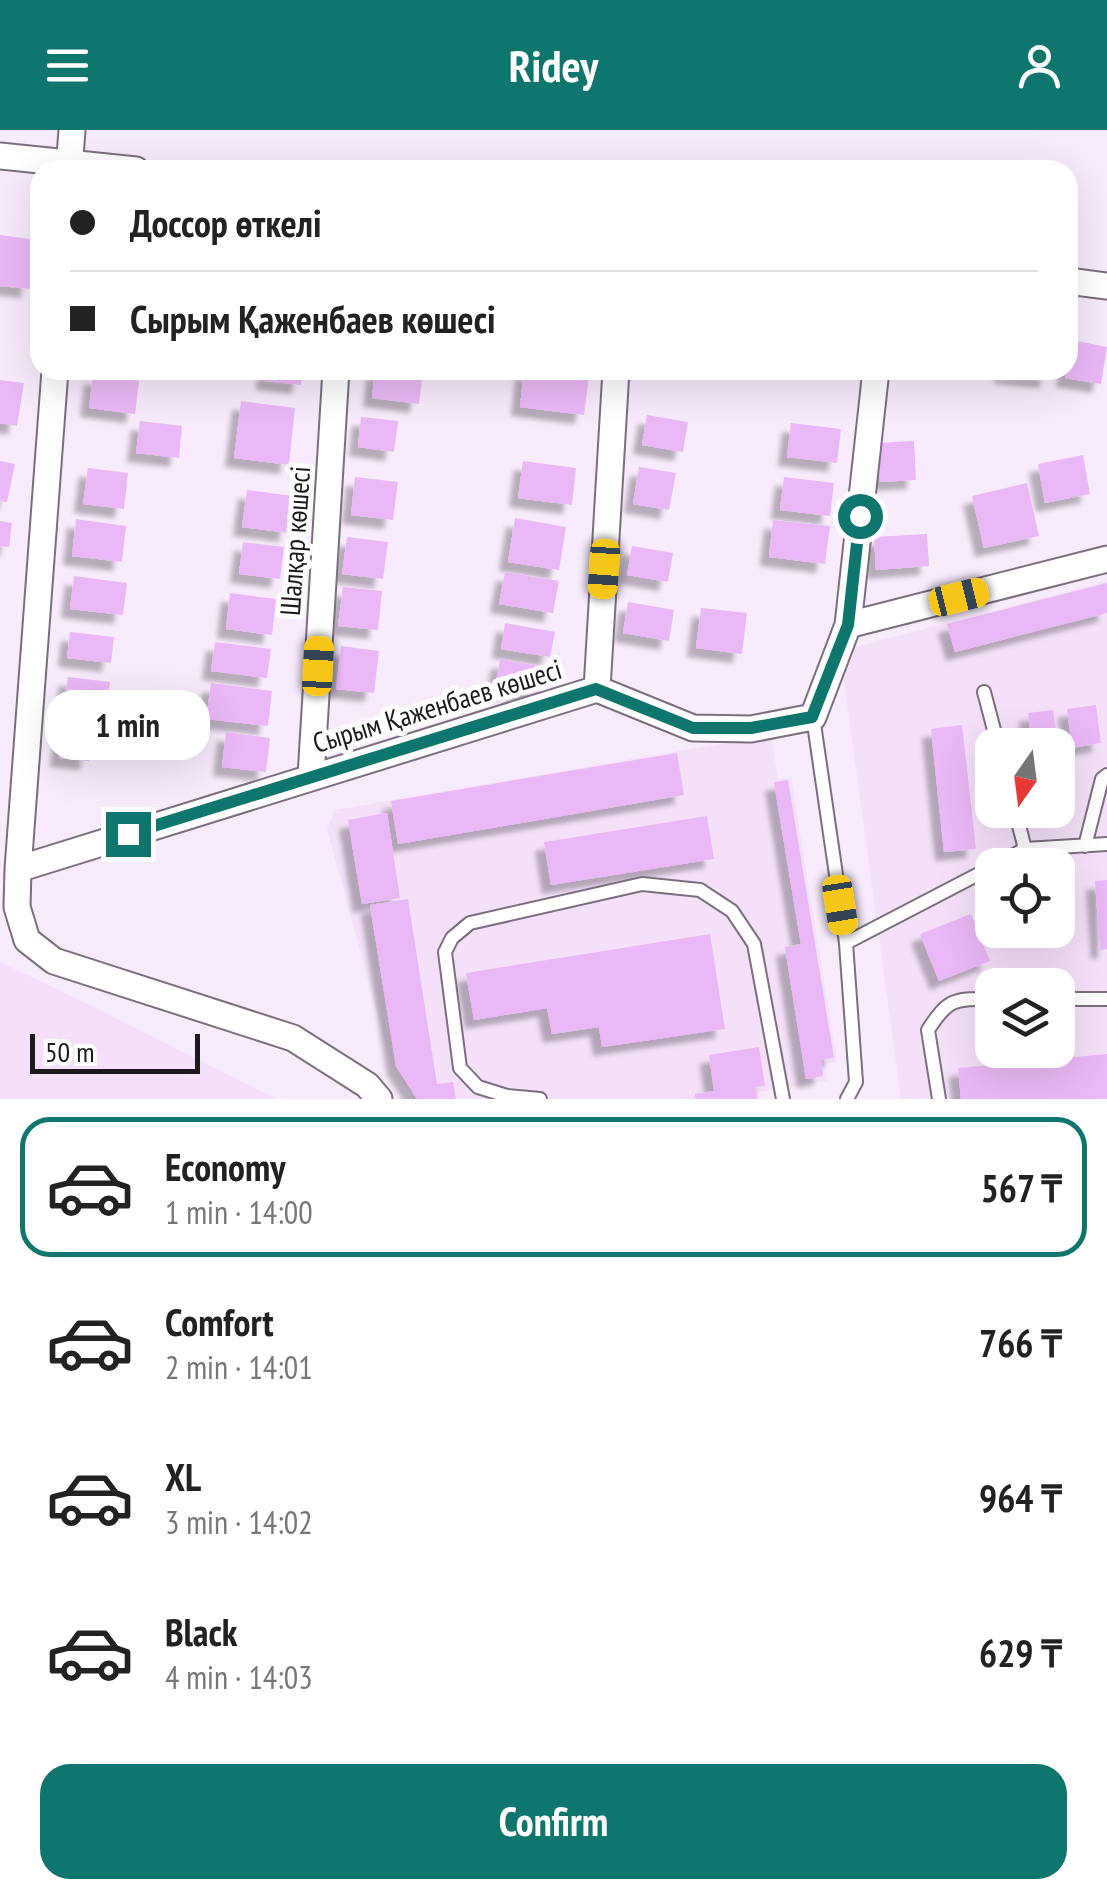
<!DOCTYPE html>
<html lang="en">
<head>
<meta charset="utf-8">
<style>
	:root { --surface:#fff; --page:#f2f2f2; --text:#222; --muted:#767676; --line:#e0e0e0; --accent:#0f766e }
	body { margin:0; font-family:"PT Sans Narrow",sans-serif; background:var(--page); color:var(--text); height:100vh; display:flex; flex-direction:column; font-size:38px; white-space:nowrap }
	* { box-sizing:border-box; margin:0 }
	p { font-size:32px; color:var(--muted) }
	.icon { flex:none; width:55px; height:55px; fill:none; stroke:currentColor; stroke-width:2; stroke-linecap:round; stroke-linejoin:round }
	.map { position:relative; height:969px; overflow:hidden }
	.drawer { display:flex; flex-direction:column; background:var(--surface); flex:1 }
	.drawer>* { flex:none }
	.top-card { position:absolute; left:30px; top:30px; width:1048px; height:220px; border-radius:30px; box-shadow:0 10px 40px #0002; display:grid; align-content:center; height:220px; padding:0 40px; background:var(--surface) }
	.needle { width:65px; rotate:194deg }
	.controls { position:absolute; left:975px; top:598px; display:grid; gap:20px }
	.controls a { display:grid; place-items:center; width:100px; height:100px; border-radius:20px; background:var(--surface); box-shadow:0 10px 40px #0002; font-size:50px }
	.scale { position:absolute; left:30px; bottom:25px; width:170px; box-sizing:border-box; padding-left:10px; border:5px solid #1d191f; border-top:0; font-size:28px; line-height:35px; white-space:nowrap; color:#1d191f; -webkit-text-stroke:8px #fdfdfd; paint-order:stroke }
	.end { position:absolute; width:45px; height:45px; margin:-22px; border:12px solid #0f766e; background:#fff; box-shadow:0 0 0 5px #fff }
	.from { border-radius:50% }
	.bubble { position:absolute; height:70px; border-radius:30px; background:var(--surface); box-shadow:0 10px 40px #0002; font-size:32px; font-weight:700; line-height:70px; text-align:center }
	.car { position:absolute; width:30px; height:60px; margin:-30px -15px; border-radius:12px; box-shadow:0 0 8px 2px #0007; background:linear-gradient(#f5c518 24%,#345 0 40%,#f5c518 0 76%,#345 0 86%,#f5c518 0) }
	.top-card b { display:flex; align-items:center; gap:35px; height:95px; font-size:38px }
	.top-card b+b { border-top:2px solid var(--line) }
	.top-card i { width:25px; height:25px; background:var(--text) }
	ul { padding:18px 0 0; list-style:none }
	li { display:flex; align-items:center; gap:30px; height:140px; margin:0 20px 15px; padding:0 20px; border:5px solid transparent; border-radius:30px }
	li div { flex:1 }
	li b { display:block; font-size:38px }
	li em { font-style:normal; font-weight:700 }
	li.on { border-color:var(--accent) }
	li>.icon { width:90px; height:90px; stroke-width:1.5 }
	.primary-button { display:flex; gap:20px; margin-top:auto; padding:20px 40px }
	.primary-button a { flex:1; height:115px; border-radius:30px; background:var(--accent); color:#fff; font-size:40px; font-weight:700; line-height:115px; text-align:center }
	header { display:flex; justify-content:space-between; align-items:center; height:130px; padding:0 40px; background:var(--accent); color:#fff; font-size:45px; font-weight:700 }
	.map>svg:first-child { display:block }
</style>
</head>
<body>
<header><svg class="icon" aria-label="menu" viewBox="0 0 24 24"><path d="M4 6h16M4 12h16M4 18h16"/></svg>Ridey<svg class="icon" aria-label="person" viewBox="0 0 24 24"><circle cx="12" cy="8" r="4"/><path d="M4 21q1-7 8-7t8 7"/></svg></header>
<div class="map">
<svg width="1107" height="969" viewBox="0 0 1107 969">
	<defs>
		<filter id="shadow"><feDropShadow dx="-9" dy="9" stdDeviation="2.5" flood-color="#0004"/></filter>
	</defs>
	<rect width="100%" height="100%" fill="#f8ebfc"/>
	<path fill="#f4e1f9" fill-rule="evenodd" d="M1107,451V969H901L840,521ZM992,615H1058V680H992ZM992,735H1058V800H992ZM992,855H1058V920H992Z
		M771,605L778,648H791L837,932L824,934L827,951L759,962V969H413L392,937L327,699L335,680Z
		M0,832L98,879L276,969H0Z"/>
	<path fill="#ebb8f7" filter="url(#shadow)" d="M0,105L36,110L30,159L0,156Z
		M1072,210L1107,217L1101,254L1065,248Z
		M266,240H303L301,255L265,251Z
		M375,240H423L419,274L372,268Z
		M524,240L589,246L584,285L520,277Z
		M1004,240H1049V249L1003,245Z
		M93,245L139,251L135,284L89,278Z
		M0,250L24,253L17,296L0,293Z
		M241,271L295,278L289,335L234,328Z
		M647,285L688,292L683,322L642,315Z
		M361,287L398,291L394,322L358,317Z
		M140,291L182,296L179,328L136,323Z
		M791,293L841,299L837,333L787,327Z
		M914,311L916,350L880,352L877,313Z
		M1083,325L1090,364L1045,373L1038,334Z
		M0,331L15,334L7,372L0,371Z
		M523,331L576,338L572,375L518,368Z
		M639,337L676,343L669,380L633,374Z
		M88,338L128,343L124,379L83,374Z
		M355,347L398,352L393,390L351,385Z
		M784,347L834,353L830,386L780,380Z
		M1027,353L1039,406L984,418L972,366Z
		M247,360L293,366L288,403L242,397Z
		M515,388L566,397L559,440L508,432Z
		M76,389L126,396L122,432L72,426Z
		M773,390L830,396L825,434L769,427Z
		M0,391L12,393L9,417L0,416Z
		M927,404L929,436L876,440L874,407Z
		M347,407L388,412L383,449L342,444Z
		M243,412L284,417L280,449L239,444Z
		M632,416L673,423L668,452L627,445Z
		M505,442L559,451L553,483L499,474Z
		M74,446L127,453L123,485L70,479Z
		M1107,453V483L955,522L947,494Z
		M343,457L382,461L378,500L338,496Z
		M230,463L276,469L272,505L226,499Z
		M628,472L674,480L669,511L623,503Z
		M701,478L747,483L742,524L696,518Z
		M505,493L555,502L550,527L501,519Z
		M70,502L114,507L111,533L67,528Z
		M215,512L271,519L267,548L211,541Z
		M341,516L379,521L374,563L336,559Z
		M500,529L543,537L538,566L495,559Z
		M68,547L110,552L105,590L63,585Z
		M211,553L272,561L268,596L206,589Z
		M1096,575L1101,613L1072,618L1067,579Z
		M1053,580L1058,615H1032L1028,583Z
		M962,595L976,719L944,722L931,599Z
		M63,596L93,599L89,631L59,628Z
		M226,602L270,608L266,642L222,637Z
		M677,623L684,665L398,714L391,671Z
		M788,650L834,928L821,930L823,946L806,949L785,817L801,814L774,652Z
		M387,683L400,768L362,774L348,690Z
		M707,686L714,729L551,755L544,712Z
		M1107,750V819L1100,820L1095,751Z
		M408,769L437,954L453,952L456,969H417L396,936L370,775Z
		M971,784L990,831L939,851L920,804Z
		M710,804L725,899L602,917L599,897L552,904L547,878L474,890L466,843Z
		M759,917L765,956L755,957L757,969H695V964L714,961L709,925Z
		M1107,924V969H961L958,938Z"/>
	<g fill="none" stroke-linecap="round" stroke-linejoin="round">
		<defs>
			<path id="lane" d="M984,562L998,615
				M813,587L846,813L856,952L847,969
				M1015,680L1025,719
				M1085,716L1102,649L1107,645
				M995,735L1025,719L1107,714
				M846,813L992,737
				M1058,869H1107
				M540,969L507,966L478,957L460,938L445,822L452,808L470,793L642,754L700,760L732,781L754,814L783,969
				M939,969L928,900C949,867 956,869 992,869"/>
			<path id="street" d="M0,26L136,40
				M69,40L72,0
				M1068,151L1107,156
				M55,240L18,739L17,777L27,810L54,831L293,908L367,955L379,969
				M848,495L1107,429
				M597,559L616,240
				M311,646L336,240
				M18,739L597,559L693,598L751,599L813,587L848,495L876,240"/>
		</defs>
		<use href="#lane" stroke="#7b6f7e" stroke-width="16"/>
		<use href="#street" stroke="#7b6f7e" stroke-width="29"/>
		<use href="#lane" stroke="#fff" stroke-width="12"/>
		<use href="#street" stroke="#fff" stroke-width="25"/>
	</g>
	<g fill="none" stroke-linecap="round" stroke-linejoin="round">
		<path stroke="#0f766e" stroke-width="12" d="M128,704L596,559L693,598H751L812,587L848,495L860,386"/>
	</g>
	<g text-anchor="middle" stroke-width="10" stroke-linejoin="round" paint-order="stroke">
		<g font-size="28" fill="#1d191f" stroke="#fdfdfd">
			<text transform="translate(295 411) rotate(-86)" y="10">Шалқар көшесі</text>
			<text transform="translate(437 576) rotate(-17)" y="10">Сырым Қаженбаев көшесі</text>
		</g>
	</g>
</svg>
<div class="controls">
<a><svg class="needle" viewBox="-14 -14 28 28"><path d="M0-13l5 13h-10z" fill="#e53935"/><path d="M0 13l5-13h-10z" fill="#767676"/></svg></a>
<a><svg class="icon" aria-label="locate" viewBox="0 0 24 24"><circle cx="12" cy="12" r="6"/><path d="M12 2v4M12 18v4M2 12h4M18 12h4"/></svg></a>
<a><svg class="icon" aria-label="layers" viewBox="0 0 24 24"><path d="M12 4l9 5-9 5-9-5zM3 14l9 5 9-5"/></svg></a>
</div>
<div class="scale">50 m</div>
<i class="end from" style="left:860px;top:386px"></i>
<i class="end" style="left:128px;top:704px"></i>
<div class="bubble" style="left:45px;top:560px;width:165px">1 min</div>
<i class="car" style="left:604px;top:439px;rotate:184deg"></i>
<i class="car" style="left:959px;top:467px;rotate:76deg"></i>
<i class="car" style="left:318px;top:536px;rotate:3deg"></i>
<i class="car" style="left:840px;top:775px;rotate:171deg"></i>
<div class="top-card">
<b><i class="from"></i>Доссор өткелі</b>
<b><i></i>Сырым Қаженбаев көшесі</b>
</div>
</div>
<section class="drawer">
<ul>
<li class="on"><svg class="icon" aria-label="car" viewBox="0 0 24 24"><path d="M5 17H2v-5l4-1 3-4h7l3 4 3 1v5h-3M9 17h6M6 11h13"/><circle cx="7" cy="17" r="2"/><circle cx="17" cy="17" r="2"/></svg><div><b>Economy</b><p>1 min · 14:00</p></div><em>567 ₸</em></li>
<li><svg class="icon" aria-label="car" viewBox="0 0 24 24"><path d="M5 17H2v-5l4-1 3-4h7l3 4 3 1v5h-3M9 17h6M6 11h13"/><circle cx="7" cy="17" r="2"/><circle cx="17" cy="17" r="2"/></svg><div><b>Comfort</b><p>2 min · 14:01</p></div><em>766 ₸</em></li>
<li><svg class="icon" aria-label="car" viewBox="0 0 24 24"><path d="M5 17H2v-5l4-1 3-4h7l3 4 3 1v5h-3M9 17h6M6 11h13"/><circle cx="7" cy="17" r="2"/><circle cx="17" cy="17" r="2"/></svg><div><b>XL</b><p>3 min · 14:02</p></div><em>964 ₸</em></li>
<li><svg class="icon" aria-label="car" viewBox="0 0 24 24"><path d="M5 17H2v-5l4-1 3-4h7l3 4 3 1v5h-3M9 17h6M6 11h13"/><circle cx="7" cy="17" r="2"/><circle cx="17" cy="17" r="2"/></svg><div><b>Black</b><p>4 min · 14:03</p></div><em>629 ₸</em></li>
</ul>
<div class="primary-button"><a>Confirm</a></div>
</section>
</body>
</html>
